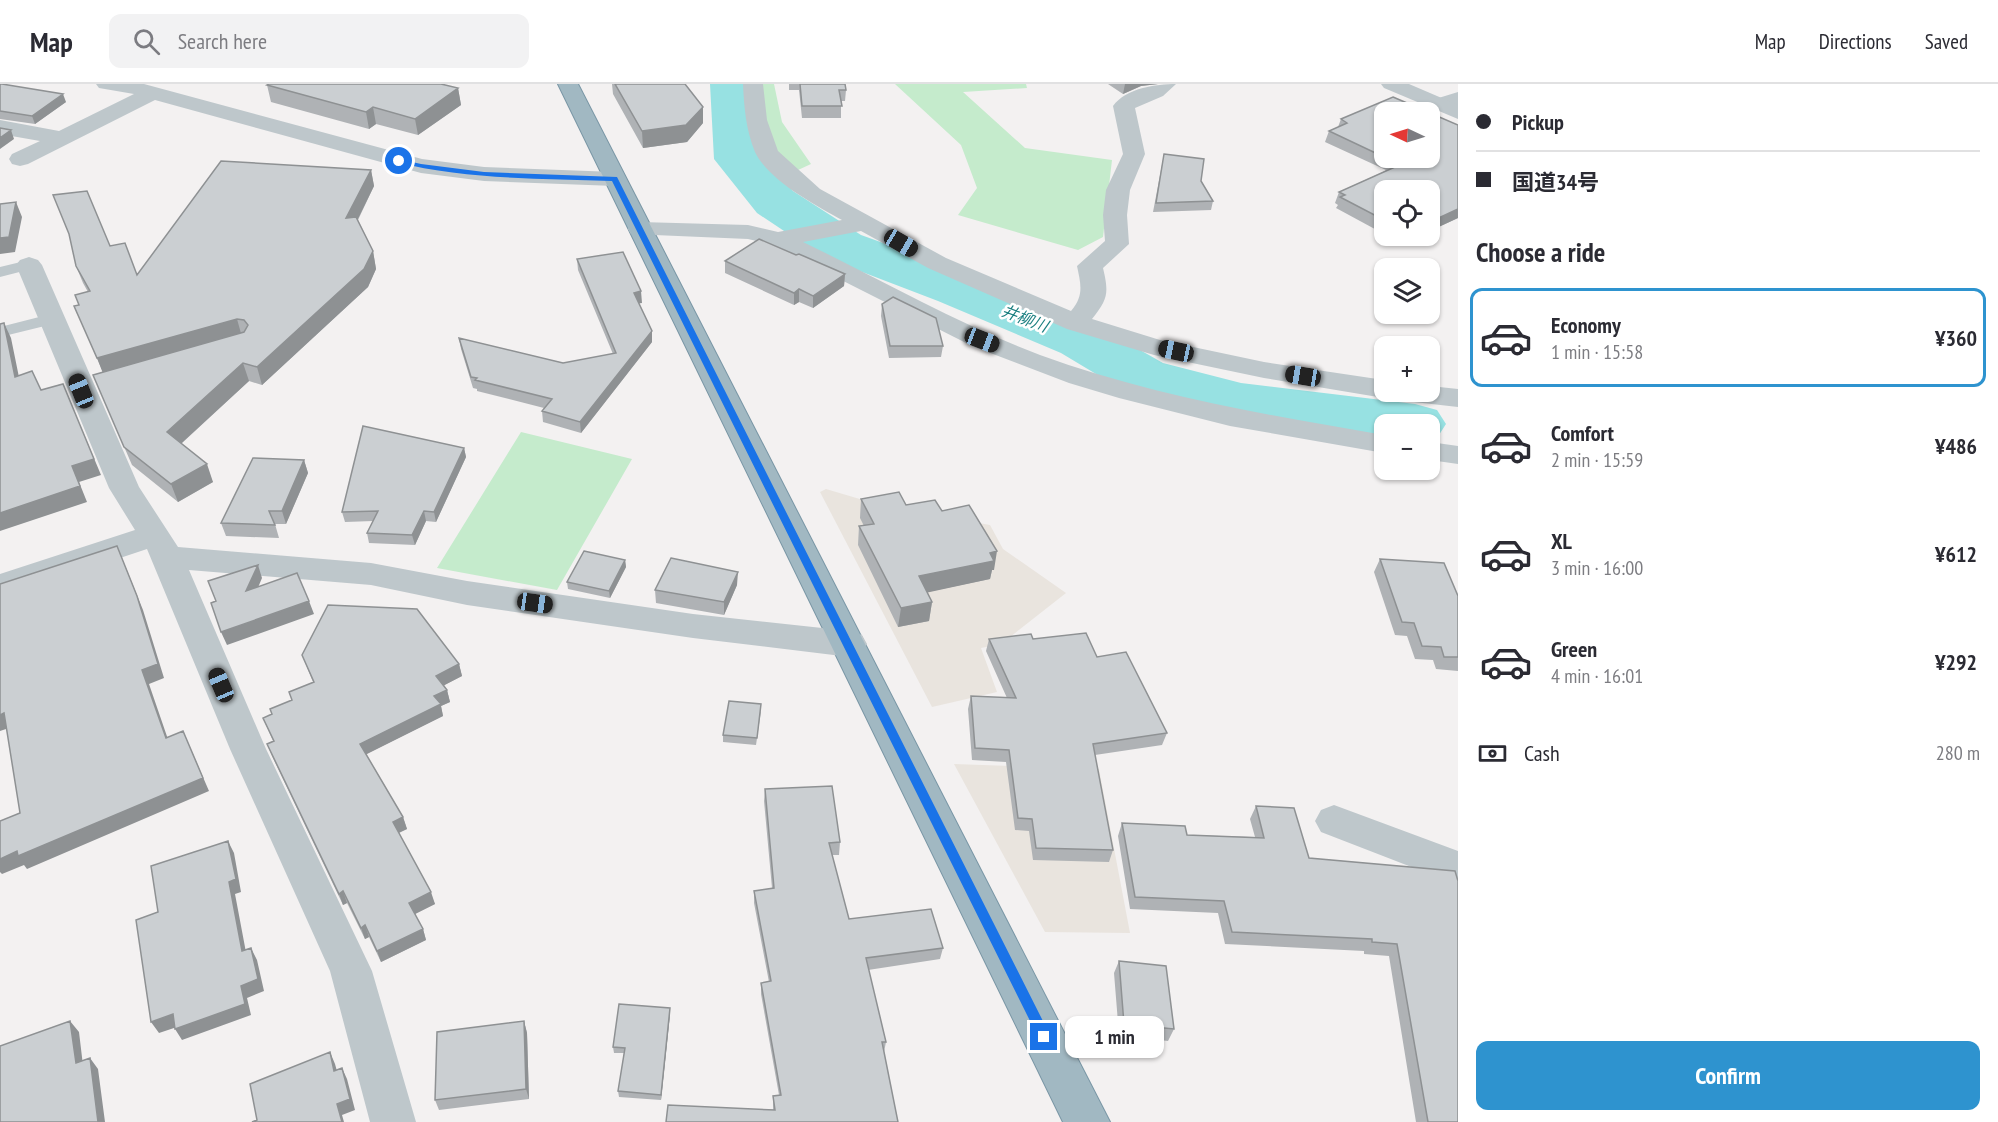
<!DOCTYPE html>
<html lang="en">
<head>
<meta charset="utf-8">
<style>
	:root { --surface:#fff; --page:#f2f2f3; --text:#2b2b33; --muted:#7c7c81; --line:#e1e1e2; --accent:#2e93cf }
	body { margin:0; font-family:"PT Sans Narrow","Noto Sans JP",sans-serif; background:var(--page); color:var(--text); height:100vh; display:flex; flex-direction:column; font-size:22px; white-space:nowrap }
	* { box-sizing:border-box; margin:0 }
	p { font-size:20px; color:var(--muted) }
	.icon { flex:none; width:33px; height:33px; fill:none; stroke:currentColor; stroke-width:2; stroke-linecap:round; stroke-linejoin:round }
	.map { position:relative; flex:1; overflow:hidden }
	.side { display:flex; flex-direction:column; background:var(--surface); width:540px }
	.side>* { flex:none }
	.banner { display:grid; align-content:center; height:132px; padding:0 18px; background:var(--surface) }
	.needle { width:39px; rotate:274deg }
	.tools { position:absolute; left:1374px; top:18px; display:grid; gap:12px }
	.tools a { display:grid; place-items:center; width:66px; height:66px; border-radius:12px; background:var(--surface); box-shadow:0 2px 4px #0004; font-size:30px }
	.end { position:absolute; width:27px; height:27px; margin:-14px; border:8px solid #1a73e8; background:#fff; box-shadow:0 0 0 3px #fff }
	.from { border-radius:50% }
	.bubble { position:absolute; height:42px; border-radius:12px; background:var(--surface); box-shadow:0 2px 4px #0004; font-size:20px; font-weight:600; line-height:42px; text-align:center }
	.car { position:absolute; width:18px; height:36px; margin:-18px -9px; border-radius:8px; box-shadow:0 0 4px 2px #0007; background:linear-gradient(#222 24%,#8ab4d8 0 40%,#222 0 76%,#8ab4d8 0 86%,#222 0) }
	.banner b { display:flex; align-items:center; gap:21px; height:57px; font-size:22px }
	.banner b+b { border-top:2px solid var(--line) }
	.banner i { width:15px; height:15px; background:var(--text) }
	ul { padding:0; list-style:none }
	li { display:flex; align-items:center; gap:18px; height:99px; margin:0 12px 9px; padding:0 6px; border:3px solid transparent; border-radius:12px }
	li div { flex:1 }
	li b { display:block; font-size:22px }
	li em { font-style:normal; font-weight:600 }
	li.active { border-color:var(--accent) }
	li>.icon { width:54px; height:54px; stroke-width:1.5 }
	h2 { padding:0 18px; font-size:27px; line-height:72px }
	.pay { display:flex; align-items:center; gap:15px; height:66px; padding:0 18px; font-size:22px }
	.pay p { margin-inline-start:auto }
	.primary-button { display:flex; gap:12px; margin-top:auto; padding:12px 18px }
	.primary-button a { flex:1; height:69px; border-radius:12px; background:var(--accent); color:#fff; font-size:24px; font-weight:600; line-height:69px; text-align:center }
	header { display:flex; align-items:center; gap:36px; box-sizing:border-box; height:84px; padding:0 30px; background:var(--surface); border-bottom:2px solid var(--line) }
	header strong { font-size:28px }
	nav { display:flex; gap:33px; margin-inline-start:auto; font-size:21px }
	.search { width:420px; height:54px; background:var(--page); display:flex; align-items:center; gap:15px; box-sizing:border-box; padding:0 21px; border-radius:12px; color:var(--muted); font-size:22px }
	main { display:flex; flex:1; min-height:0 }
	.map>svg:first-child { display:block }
</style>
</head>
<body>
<header>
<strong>Map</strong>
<div class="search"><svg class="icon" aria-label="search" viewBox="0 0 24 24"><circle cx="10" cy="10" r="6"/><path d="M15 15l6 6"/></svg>Search here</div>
<nav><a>Map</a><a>Directions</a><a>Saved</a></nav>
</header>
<main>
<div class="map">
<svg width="1458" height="1038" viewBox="0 0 1458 1038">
	<rect width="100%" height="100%" fill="#f3f1f1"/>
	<path fill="#e9e4de" d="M826,405L880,421L990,441L1003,465L1066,509L1001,560L981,564L997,608L932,623L820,408Z
		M954,680L1099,685L1130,849L1045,848Z"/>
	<path fill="#c5ebcc" d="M746,0H774L782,38L811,80L783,93L756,74Z
		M895,0H1026L1027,4L963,8L1025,64L1112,76L1103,153L1078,166L958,131L977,104L961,61Z
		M521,348L632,375L557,506L437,484Z"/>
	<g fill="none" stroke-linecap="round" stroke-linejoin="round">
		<path fill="#97e1e2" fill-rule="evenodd" d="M710,0H756L763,73L793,107L861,151L978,193L1103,245L1163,279L1241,299L1415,320L1437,326L1446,340L1437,354L1430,356V340H1384V356L1241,337L1121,305L1061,269L938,217L823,173L757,129L714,75Z"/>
		<defs>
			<path id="trunk" d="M558,0H578L1110,1038H1063Z"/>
		</defs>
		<use href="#trunk" stroke="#7996a5" stroke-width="2"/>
		<path fill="#bec7cb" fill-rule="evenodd" d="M29,176L37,181L35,184L0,193V183Z
			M51,230L59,235L57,239L0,253V243Z"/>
		<path fill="#bec7cb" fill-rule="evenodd" d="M96,0H144L422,75L484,83L615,88L623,90L626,95L623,100L615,102L484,97L421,89L155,16L28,80L20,82L12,80L9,75L12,70L40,57L0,50V36L59,47L134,10L99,4Z
			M743,0H763L767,36L778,67L820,105L946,174L1071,227C1084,212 1081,201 1077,182L1105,157L1103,131L1106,106L1123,70L1113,22C1126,4 1156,0 1176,0L1163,12L1135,24L1145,70L1130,106L1127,131L1129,160L1103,184C1109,209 1108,215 1092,235L1160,256L1264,278L1384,296V308H1430V302L1458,305V323L1405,317L1393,311L1384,314L1264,294L1154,271L1067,245L928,184L861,147L803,158C882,196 958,240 1040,271C1152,312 1268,331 1384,351V369L1230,342L1119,314L1069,299L972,262L770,160L748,155L631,150L628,145L631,140L640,138L748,141L778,148L842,136C815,121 769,97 755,68C746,46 744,23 743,0Z
			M1458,8V21L1440,27L1432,26L1429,21L1432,16Z
			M29,173L38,176L42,181L139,403L178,463L371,479L467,497L693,530L850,547L862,551L867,560L862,569L850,573L693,554L467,521L371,501L189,486L266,665L372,887L416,1038H370L330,887L230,665L147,465L0,514V490L135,446L109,404L16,181L20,176Z
			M1430,358L1458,362V380L1430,376Z
			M1334,721L1458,767V801L1321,748L1315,737L1321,726Z"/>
		<path fill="#bec7cb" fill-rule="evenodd" d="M1381,0H1409L1458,21V35L1384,4Z"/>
		<use href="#trunk" fill="#a1b8c2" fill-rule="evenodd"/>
	</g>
	<path fill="#afb2b5" d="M0,0L66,18L35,40L0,35Z
		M612,0H685L703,39L687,58L643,64L613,10Z
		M789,0H845L846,6L845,17H841V34H802L799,6H789Z
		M1108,0H1158L1141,2L1123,10Z
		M267,1L458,4L461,21L418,51L376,40L369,45L271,18Z
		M1384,28V74H1430L1458,41V134L1430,147V106H1384V150L1336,124L1338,121L1335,119L1339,108L1385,87L1386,86L1325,58L1329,47L1338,43L1341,35Z
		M1164,70L1201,97L1213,117L1211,126L1153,128Z
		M371,86L374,102L358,136L373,167L376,185L368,203L262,301L249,297L181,360L213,398L178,418L132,381L93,291L103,288L74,222L79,221L75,211L88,208L83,199L76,182L110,162L137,191Z
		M1388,152H1420L1403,160Z
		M796,171L845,190L844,202L813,224L799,218L794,221L725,189V177Z
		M577,175L642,219H639L652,247V258L581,349L543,338L542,327L544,324L477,307V305L473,304L461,265L459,254L563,279L613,270L578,186Z
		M882,220L943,262L941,273L889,274L881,232Z
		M464,364L466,373L436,438L426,437L415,461L369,459L367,449L373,437L345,438L342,428Z
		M304,376L308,389L286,440H275L279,454L226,452L221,439Z
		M861,415L906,421L994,486H992L990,495L927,508L932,518L929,537L898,543L858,461L859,442H864L860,434Z
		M1380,475L1458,512V587L1436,585L1433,576L1415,575L1407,552L1395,551L1374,488Z
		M625,476L626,483L610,514L568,505L567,498Z
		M737,501L724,531L656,519L655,506Z
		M989,555H1033L1097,573L1167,649L1162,661L1095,671L1113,766L1109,778L1033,776L1029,747L1015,746L1006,678L972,676L968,625L971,612L1007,614L986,567Z
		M302,571L459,580L462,592L444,601L447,606L450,618L441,622L443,632L366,670L403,733L407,745L399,749L435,820L415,830L423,845L426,856L381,878L369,853L365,855L347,819L343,821L272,672L267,660L273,657L263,634L272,630L292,616L313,598Z
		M761,627L756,661L723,658V651Z
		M765,705L840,758L839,771H832L849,835L943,864L940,875L868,886L886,958L884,968L898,1038L773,1026V1012L779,1011L761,910V899L769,898L754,819V807L772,804L764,717Z
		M1256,722L1309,774L1455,787L1458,1038H1416L1389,872L1364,870V867L1225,860L1218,829L1130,825L1118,752L1122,739L1187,751L1255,753L1250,735Z
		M1119,877L1174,945L1168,957L1119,951L1114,889Z
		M670,930L661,1016L619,1013L618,1007L624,969H614L613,963Z
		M524,937L527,949L529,1015L439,1026L435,1016Z"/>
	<path fill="#8e9193" d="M1125,0H1158L1141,2L1123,10Z
		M458,4L461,21L418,51L415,35Z
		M63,10L66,18L35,40L32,32Z
		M373,23L376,40L369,45L366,28Z
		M703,23V39L687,58L643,64L642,47Z
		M11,46L14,55L0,65V54Z
		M371,86L374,102L350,151L346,134Z
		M16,118L22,133L15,168L0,170V154Z
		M1458,125V134L1430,147V138Z
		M1406,152H1420L1403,160Z
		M373,167L376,185L368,203L262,301L257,283Z
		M845,190L844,202L813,224V212Z
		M799,205V218L794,221V209Z
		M641,207L642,219L635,220L634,209Z
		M237,235L242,253L104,292L97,274Z
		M4,239L11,254L22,308L15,293Z
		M652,247V258L581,349L580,338Z
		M243,279L249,297L174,366L167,348Z
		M63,300L101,391L79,398L87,418L0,447V429L72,382Z
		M464,364L466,373L436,438L434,428Z
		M304,376L308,389L286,440L282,427Z
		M207,380L213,398L178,418L171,400Z
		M424,427L426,437L415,461L412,451Z
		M117,462L143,526L164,594L149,600L172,667L166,654L142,586Z
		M997,467L994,486H992L990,495L916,511L919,492Z
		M625,476L626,483L610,514L609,507Z
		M258,481L262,494L251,520L246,507Z
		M738,488L737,501L724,531V518Z
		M309,517L314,530L227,561L221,548Z
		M932,518L929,537L898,543L901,524Z
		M459,580L462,592L439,604L436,592Z
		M447,606L450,618L441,622L443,632L363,672L360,660L434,612Z
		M4,629L12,643L0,647V631Z
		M183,647L209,707L27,785L24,781L2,790L0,788V775Z
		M403,733L407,745L396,750L393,738Z
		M228,757L234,769L241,808L235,810L248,879L242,867L229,798Z
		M343,807L347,819L343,821L339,810Z
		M431,808L435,820L413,831L409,819Z
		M365,841L369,853L365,855L361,844Z
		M423,845L426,856L381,878L377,867Z
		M251,864L257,876L264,907L247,914L251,931L182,956L175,945L241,902Z
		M670,924V930L661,1016V1011Z
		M173,930L180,942L159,949L151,938Z
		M70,937L79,948L84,990L76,979Z
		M524,937L527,949L529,1015L526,1005Z
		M330,968L335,980L340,998L334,987Z
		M90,974L98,985L105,1038H98Z
		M342,984L347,995L355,1026L342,1031L344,1038H342L337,1020Z"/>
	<path fill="#cbcfd2" stroke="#8e9193" stroke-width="1.5" d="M0,0H2L63,10L32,32L0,27Z
		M269,0H441L458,4L415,35L373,23L366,28L267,1Z
		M615,0H685L703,23L686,41L642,47Z
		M800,0H845L846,6H839L842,22H802Z
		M1393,13L1428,28H1384V73L1329,47L1347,39L1341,35Z
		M1430,29L1458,41V125L1430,138V106H1384V136L1340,113L1345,111L1339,108L1395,83L1388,80L1394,77L1386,74H1430Z
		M0,44L11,46L0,54Z
		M1164,70L1204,75L1201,97L1213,117L1156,119Z
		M221,77L371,86L346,134L356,133L373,167L364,185L257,283L243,279L167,348L207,380L171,400L124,363L93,291L244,248L248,241L244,236L237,235L97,274L74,222L79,221L75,211L90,207L76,182L69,150L53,111L87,107L110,162L125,159L137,191Z
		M16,118L9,153L0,154V120Z
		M759,155L796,171L799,170L845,190L813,212L799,205L794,209L725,177Z
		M623,168L641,207L634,209L652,247L580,338L542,327L552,315L475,296L477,294L471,293L459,254L563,279L616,269L577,175Z
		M893,213L936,234L943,262H890L882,220Z
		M4,239L15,293L32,287L41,306L63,300L94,375L72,382L80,402L0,429V240Z
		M363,342L464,364L434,428L424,427L412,451L367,449L378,427L342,428Z
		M253,374L304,376L282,427H269L275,441L221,439Z
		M899,408L906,421L935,416L942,427L969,421L997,467L990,469L994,477L919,492L932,518L901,524L859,442L874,440L861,415Z
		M117,462L137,512L158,580L142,586L166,654L183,647L203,694L18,772L17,767L0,775V737L20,729L4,629L0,631V500Z
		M584,467L625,476L609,507L567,498Z
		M671,474L738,488L724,518L655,506Z
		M1380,475L1444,479L1458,512V573H1444L1441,563L1422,562L1414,539L1402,538Z
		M258,481L246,507L297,489L309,517L221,548L211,519L216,517L208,497Z
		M328,521L417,525L459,580L436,592L447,606L434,612L441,620L360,660L403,733L393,738L431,808L409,819L423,845L377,867L365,841L361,844L343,807L339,810L267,660L274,657L263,634L272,630L270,625L292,616L289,608L314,598L302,571Z
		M1086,549L1097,573L1126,568L1167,649L1093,660L1113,766L1036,764L1032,735L1018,734L1009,666L975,664L971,612L1016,614L989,555L1031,550L1033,555Z
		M729,617L761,620L757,654L723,651Z
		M832,702L840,758L829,759L849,835L931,825L943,864L866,874L886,958H882L898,1038H666L668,1021L775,1026L773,1012L781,1011L761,899L771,897L754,807L774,804L765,705Z
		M1256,722L1294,724L1309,774L1455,787L1458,797V1038H1428L1397,860L1372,858V855L1232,848L1224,817L1135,813L1122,739L1185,742L1187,751L1264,754Z
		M228,757L236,795L229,798L242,867L251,864L258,895L241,902L245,920L175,945L173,930L151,938L136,836L158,828L151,782Z
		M1119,877L1166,882L1174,945L1124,940Z
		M619,920L670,924L661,1011L618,1007L625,964L613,963Z
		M70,937L76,979L90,974L98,1038H0V962Z
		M524,937L526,1005L435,1016L437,948Z
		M330,968L334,987L342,984L350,1015L337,1020L342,1038H252L257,1036L250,1000Z"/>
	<path fill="#1a73e8" d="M399,75L421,80L484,88L617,93L1049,949L1051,953L1049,957H1040L612,97C540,94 466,96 396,78Z"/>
	<g text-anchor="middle" stroke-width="5" stroke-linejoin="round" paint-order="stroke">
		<g font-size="16" font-style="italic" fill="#1b7f80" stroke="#fff">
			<text transform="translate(1025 234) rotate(21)" y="6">井柳川</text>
		</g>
	</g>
</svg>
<div class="tools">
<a><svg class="needle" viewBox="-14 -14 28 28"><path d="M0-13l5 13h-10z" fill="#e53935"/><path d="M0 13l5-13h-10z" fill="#7c7c81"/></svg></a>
<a><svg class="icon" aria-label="locate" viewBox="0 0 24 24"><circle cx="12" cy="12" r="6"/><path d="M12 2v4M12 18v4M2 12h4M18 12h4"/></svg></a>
<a><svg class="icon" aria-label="layers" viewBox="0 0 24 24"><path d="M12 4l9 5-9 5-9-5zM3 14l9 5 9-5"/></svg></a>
<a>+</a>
<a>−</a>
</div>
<i class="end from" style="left:399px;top:77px"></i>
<i class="end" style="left:1044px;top:953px"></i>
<div class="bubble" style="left:1065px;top:932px;width:99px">1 min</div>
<i class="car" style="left:901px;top:159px;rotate:120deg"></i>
<i class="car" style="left:982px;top:256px;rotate:111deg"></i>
<i class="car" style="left:1176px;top:267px;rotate:282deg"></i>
<i class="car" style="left:1303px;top:292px;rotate:279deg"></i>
<i class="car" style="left:81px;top:307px;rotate:338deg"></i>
<i class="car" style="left:535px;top:519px;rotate:98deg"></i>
<i class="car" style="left:221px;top:601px;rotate:337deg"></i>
</div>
<section class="side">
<div class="banner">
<b><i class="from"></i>Pickup</b>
<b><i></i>国道34号</b>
</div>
<h2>Choose a ride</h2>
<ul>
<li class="active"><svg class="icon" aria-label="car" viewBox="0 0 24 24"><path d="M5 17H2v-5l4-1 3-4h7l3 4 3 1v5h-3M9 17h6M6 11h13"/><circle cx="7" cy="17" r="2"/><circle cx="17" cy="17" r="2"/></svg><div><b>Economy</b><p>1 min · 15:58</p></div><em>¥360</em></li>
<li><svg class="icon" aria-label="car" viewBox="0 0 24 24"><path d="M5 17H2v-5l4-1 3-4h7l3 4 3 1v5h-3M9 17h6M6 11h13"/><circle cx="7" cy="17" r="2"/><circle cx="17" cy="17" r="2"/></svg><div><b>Comfort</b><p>2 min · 15:59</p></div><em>¥486</em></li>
<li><svg class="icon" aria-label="car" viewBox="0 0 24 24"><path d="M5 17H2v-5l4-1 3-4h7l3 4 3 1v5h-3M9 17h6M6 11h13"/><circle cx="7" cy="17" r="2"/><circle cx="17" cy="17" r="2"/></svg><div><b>XL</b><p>3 min · 16:00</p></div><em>¥612</em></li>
<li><svg class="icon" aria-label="car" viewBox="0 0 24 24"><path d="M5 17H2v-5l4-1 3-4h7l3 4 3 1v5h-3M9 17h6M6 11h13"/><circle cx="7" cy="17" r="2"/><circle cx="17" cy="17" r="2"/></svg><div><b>Green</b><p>4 min · 16:01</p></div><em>¥292</em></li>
</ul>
<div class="pay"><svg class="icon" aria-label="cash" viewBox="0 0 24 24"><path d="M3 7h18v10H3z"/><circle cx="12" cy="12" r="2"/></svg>Cash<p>280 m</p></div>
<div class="primary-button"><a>Confirm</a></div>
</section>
</main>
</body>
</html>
